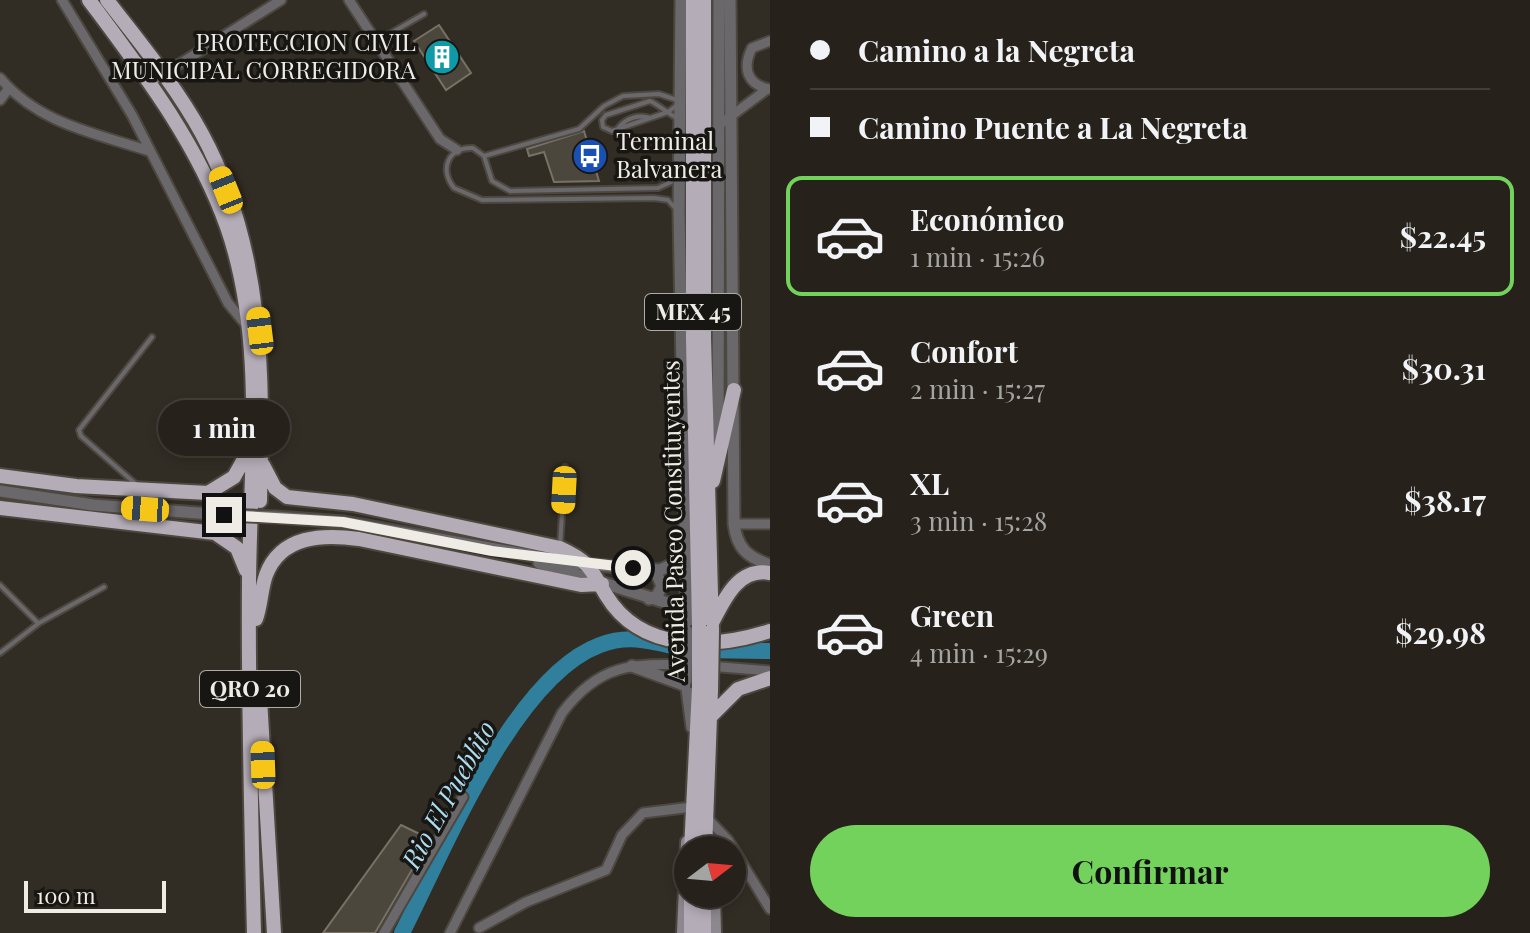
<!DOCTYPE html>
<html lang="es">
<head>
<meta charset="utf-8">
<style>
	:root { --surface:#26221b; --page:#322f28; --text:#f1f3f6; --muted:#a4a4a3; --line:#423f3a; --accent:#73d25c }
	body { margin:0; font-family:"Playfair Display",serif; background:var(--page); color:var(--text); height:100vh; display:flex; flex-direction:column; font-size:30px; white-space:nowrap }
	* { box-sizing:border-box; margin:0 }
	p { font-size:26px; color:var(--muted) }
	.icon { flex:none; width:44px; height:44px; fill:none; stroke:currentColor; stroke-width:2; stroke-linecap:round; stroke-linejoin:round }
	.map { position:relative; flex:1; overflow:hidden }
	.side { display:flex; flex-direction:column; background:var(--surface); width:760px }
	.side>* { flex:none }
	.top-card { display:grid; align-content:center; height:176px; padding:0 40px; background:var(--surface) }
	.needle { width:52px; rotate:74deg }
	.fabs { position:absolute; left:674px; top:836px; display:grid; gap:16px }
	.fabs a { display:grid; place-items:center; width:72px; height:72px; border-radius:50%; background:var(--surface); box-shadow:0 4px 12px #0003,0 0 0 2px var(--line); font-size:40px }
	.scale { position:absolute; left:24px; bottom:20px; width:142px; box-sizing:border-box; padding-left:8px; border:4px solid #efece5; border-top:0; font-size:22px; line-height:28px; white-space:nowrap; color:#efece5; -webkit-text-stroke:6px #181612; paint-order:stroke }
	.end { position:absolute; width:36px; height:36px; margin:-18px; border:10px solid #efece5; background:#111; box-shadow:0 0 0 4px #111 }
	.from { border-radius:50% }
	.bubble { position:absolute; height:56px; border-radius:28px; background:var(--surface); box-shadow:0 4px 12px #0003,0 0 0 2px var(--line); font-size:26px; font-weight:700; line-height:56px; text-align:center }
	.car { position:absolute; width:24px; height:48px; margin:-24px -12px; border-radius:10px; box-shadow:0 0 6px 2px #0007; background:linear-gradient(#f5c518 24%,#345 0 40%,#f5c518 0 76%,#345 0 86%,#f5c518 0) }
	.top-card b { display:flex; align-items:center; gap:28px; height:76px; font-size:30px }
	.top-card b+b { border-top:2px solid var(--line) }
	.top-card i { width:20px; height:20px; background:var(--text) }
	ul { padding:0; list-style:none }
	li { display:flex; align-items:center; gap:24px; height:120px; margin:0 16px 12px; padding:0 24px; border:4px solid transparent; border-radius:16px }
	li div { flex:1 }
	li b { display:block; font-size:30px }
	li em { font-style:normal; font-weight:700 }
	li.on { border-color:var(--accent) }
	li>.icon { width:72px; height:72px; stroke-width:1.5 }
	.button { display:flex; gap:16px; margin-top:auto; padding:16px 40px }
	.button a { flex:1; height:92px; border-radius:48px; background:var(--accent); color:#111; font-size:32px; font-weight:700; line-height:92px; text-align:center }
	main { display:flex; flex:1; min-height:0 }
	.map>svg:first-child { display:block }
</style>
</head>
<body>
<main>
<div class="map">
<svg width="770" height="933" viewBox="0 0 770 933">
	<rect width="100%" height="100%" fill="#322d24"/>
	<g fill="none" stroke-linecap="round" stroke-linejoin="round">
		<path stroke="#2f7f9d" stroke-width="16" d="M699,650L770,651
			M402,933C443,853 513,677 600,645C626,635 647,640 672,646"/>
	</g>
	<path fill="#4c473d" stroke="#777166" stroke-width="2" d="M439,25L471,73L446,90L414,41Z
		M584,131L599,181L554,182L544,152L529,156L527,149Z
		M401,825L430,839L375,933H323Z"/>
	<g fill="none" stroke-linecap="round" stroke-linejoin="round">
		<defs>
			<path id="service" d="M379,40L424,14
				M676,106L668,112L612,131L603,127L602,120L606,115L650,101C659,105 667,113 677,118
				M619,127C627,118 639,114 650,118
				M484,156L579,129L604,106L623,96L659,94L677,100
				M675,174L671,182L658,188L510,191L492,181L484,156L473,148C448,147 439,169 454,188L482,200L654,198L668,200L677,210
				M138,486L81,436L79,430L152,337
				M560,546L565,467
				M0,585L38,623
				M0,653L39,623L104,587"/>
			<path id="minor" d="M62,0L132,115L228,303L248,327
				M349,0L440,139L457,150
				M770,41L752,48C742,68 747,85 770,89
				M0,78C39,124 95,133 149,151
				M151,82L281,0
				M0,100L9,88
				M719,125L766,90
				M734,524H770
				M709,666L770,671
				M707,818L728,840L770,909
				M479,928L526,902L606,870L622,835L643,813L692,807
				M384,933L463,797
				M450,933L562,713C599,664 632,663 690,665"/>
			<path id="tertiary" d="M681,0L679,211L687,631
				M730,0L734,524C737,548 747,557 770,565
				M718,440L719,0
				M0,491L93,505L224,515
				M276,517L343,522L581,564L660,570L686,558
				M539,563L687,609
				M649,599L657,596L662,586L655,570
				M632,666L687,686
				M686,681L692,727"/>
			<path id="secondary" d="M714,894L715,933
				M683,933L687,842"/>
			<path id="trunk" d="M89,0C142,71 197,142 227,227C266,339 250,465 249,582C248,699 251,816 254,933
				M107,0C140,43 176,86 202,134C264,249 263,374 260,501
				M693,0V339L699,625
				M704,0V338L712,630
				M263,465L275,488L287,497L353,504L560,548C590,562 590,568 606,595C641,653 714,649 770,631
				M0,476L76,486L208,493L234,477L248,452
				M713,481L734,390
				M0,508L215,533L237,548L246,570
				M256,619C261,605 261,589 266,575C281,535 323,534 359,539L581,585L602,584
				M712,623C724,600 738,567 770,573
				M259,682L274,933
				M711,716L738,689L770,678
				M691,850L699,688
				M705,850L711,690
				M691,894V933
				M704,933V894"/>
		</defs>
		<use href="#service" stroke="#4c483f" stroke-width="8"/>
		<use href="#minor" stroke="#4c483f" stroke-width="13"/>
		<use href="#tertiary" stroke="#4c483f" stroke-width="15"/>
		<use href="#secondary" stroke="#4c483f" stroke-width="16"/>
		<use href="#trunk" stroke="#4c483f" stroke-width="18"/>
		<use href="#service" stroke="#6b686c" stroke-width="4"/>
		<use href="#minor" stroke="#6b686c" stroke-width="9"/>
		<use href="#tertiary" stroke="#6b686c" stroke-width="11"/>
		<use href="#secondary" stroke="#8d888f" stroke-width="12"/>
		<use href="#trunk" stroke="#b4acb6" stroke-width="14"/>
		<defs>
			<path id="tertiary-bridge" d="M224,515L276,517
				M686,681L687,631"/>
			<path id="trunk-bridge" d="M699,688V625
				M711,690L712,630"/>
		</defs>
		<use href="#tertiary-bridge" stroke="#4c483f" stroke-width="15" stroke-linecap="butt"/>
		<use href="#trunk-bridge" stroke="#4c483f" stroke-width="18" stroke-linecap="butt"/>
		<use href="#tertiary-bridge" stroke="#6b686c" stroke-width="11"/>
		<use href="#trunk-bridge" stroke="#b4acb6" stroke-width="14"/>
	</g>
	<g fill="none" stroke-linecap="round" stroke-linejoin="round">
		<path stroke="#efece5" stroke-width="10" d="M224,515L343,522L492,551L633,568"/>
	</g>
	<defs>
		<symbol id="building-disc" viewBox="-11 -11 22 22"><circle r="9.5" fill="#0f9aa8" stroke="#181612"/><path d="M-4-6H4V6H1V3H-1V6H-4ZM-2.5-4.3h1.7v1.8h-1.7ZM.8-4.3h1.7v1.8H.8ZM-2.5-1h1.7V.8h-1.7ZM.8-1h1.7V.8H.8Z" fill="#fff"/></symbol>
		<symbol id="bus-disc" viewBox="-11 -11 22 22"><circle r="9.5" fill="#1a4fb4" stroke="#181612"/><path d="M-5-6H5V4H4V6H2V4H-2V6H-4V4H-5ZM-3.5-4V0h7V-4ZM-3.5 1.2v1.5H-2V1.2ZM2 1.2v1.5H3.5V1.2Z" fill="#fff"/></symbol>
	</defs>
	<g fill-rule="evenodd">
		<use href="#building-disc" x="422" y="37" width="40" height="40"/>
		<use href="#bus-disc" x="570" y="136" width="40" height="40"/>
	</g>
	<g text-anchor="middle" stroke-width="7" stroke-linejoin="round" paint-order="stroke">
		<g fill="#181612" stroke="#aeaca6" stroke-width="2">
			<rect x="645" y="294" width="96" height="36" rx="6"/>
			<rect x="200" y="671" width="100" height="36" rx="6"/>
		</g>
		<g font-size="22" font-weight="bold" fill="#efece5">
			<text x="693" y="320">MEX 45</text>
			<text x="250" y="697">QRO 20</text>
		</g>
		<g font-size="24" fill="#efece5" stroke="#181612" text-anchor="end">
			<text x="416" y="51">PROTECCION CIVIL<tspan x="416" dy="28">MUNICIPAL CORREGIDORA</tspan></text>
			<text x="616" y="150" text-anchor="start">Terminal<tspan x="616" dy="28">Balvanera</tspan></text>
		</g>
		<g font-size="24" fill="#efece5" stroke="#181612">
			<text transform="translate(674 521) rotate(-91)" y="8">Avenida Paseo Constituyentes</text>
		</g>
		<g font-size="26" font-style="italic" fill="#addcf1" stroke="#181612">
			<text transform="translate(449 795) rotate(-61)" y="9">Rio El Pueblito</text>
		</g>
	</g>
</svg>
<div class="fabs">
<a><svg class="needle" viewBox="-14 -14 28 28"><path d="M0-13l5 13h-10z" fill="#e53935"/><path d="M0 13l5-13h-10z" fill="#a4a4a3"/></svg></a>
</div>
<div class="scale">100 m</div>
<i class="end from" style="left:633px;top:568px"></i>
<i class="end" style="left:224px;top:515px"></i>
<div class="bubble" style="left:158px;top:400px;width:132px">1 min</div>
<i class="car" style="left:226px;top:190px;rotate:338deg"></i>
<i class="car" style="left:260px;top:331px;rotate:353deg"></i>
<i class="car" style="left:564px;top:490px;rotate:183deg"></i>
<i class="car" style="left:145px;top:509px;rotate:274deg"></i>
<i class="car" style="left:263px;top:765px;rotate:358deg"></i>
</div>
<section class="side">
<div class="top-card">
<b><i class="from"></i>Camino a la Negreta</b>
<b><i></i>Camino Puente a La Negreta</b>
</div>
<ul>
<li class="on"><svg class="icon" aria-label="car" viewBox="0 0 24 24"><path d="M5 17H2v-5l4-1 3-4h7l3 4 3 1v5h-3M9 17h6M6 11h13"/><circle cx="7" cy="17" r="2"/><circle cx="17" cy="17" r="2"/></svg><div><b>Económico</b><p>1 min · 15:26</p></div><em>$22.45</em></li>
<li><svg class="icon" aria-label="car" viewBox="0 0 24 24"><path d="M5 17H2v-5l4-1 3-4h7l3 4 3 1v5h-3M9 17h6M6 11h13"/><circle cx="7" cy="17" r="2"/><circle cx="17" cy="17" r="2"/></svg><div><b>Confort</b><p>2 min · 15:27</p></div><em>$30.31</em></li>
<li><svg class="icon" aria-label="car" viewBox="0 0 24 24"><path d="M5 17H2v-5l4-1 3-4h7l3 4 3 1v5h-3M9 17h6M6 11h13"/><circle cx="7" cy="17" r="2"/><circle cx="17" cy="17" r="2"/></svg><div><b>XL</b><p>3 min · 15:28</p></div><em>$38.17</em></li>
<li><svg class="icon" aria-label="car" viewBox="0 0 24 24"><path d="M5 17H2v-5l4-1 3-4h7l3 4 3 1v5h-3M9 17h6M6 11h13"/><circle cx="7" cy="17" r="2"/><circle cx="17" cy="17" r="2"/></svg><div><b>Green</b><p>4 min · 15:29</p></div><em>$29.98</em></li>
</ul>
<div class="button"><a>Confirmar</a></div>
</section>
</main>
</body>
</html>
